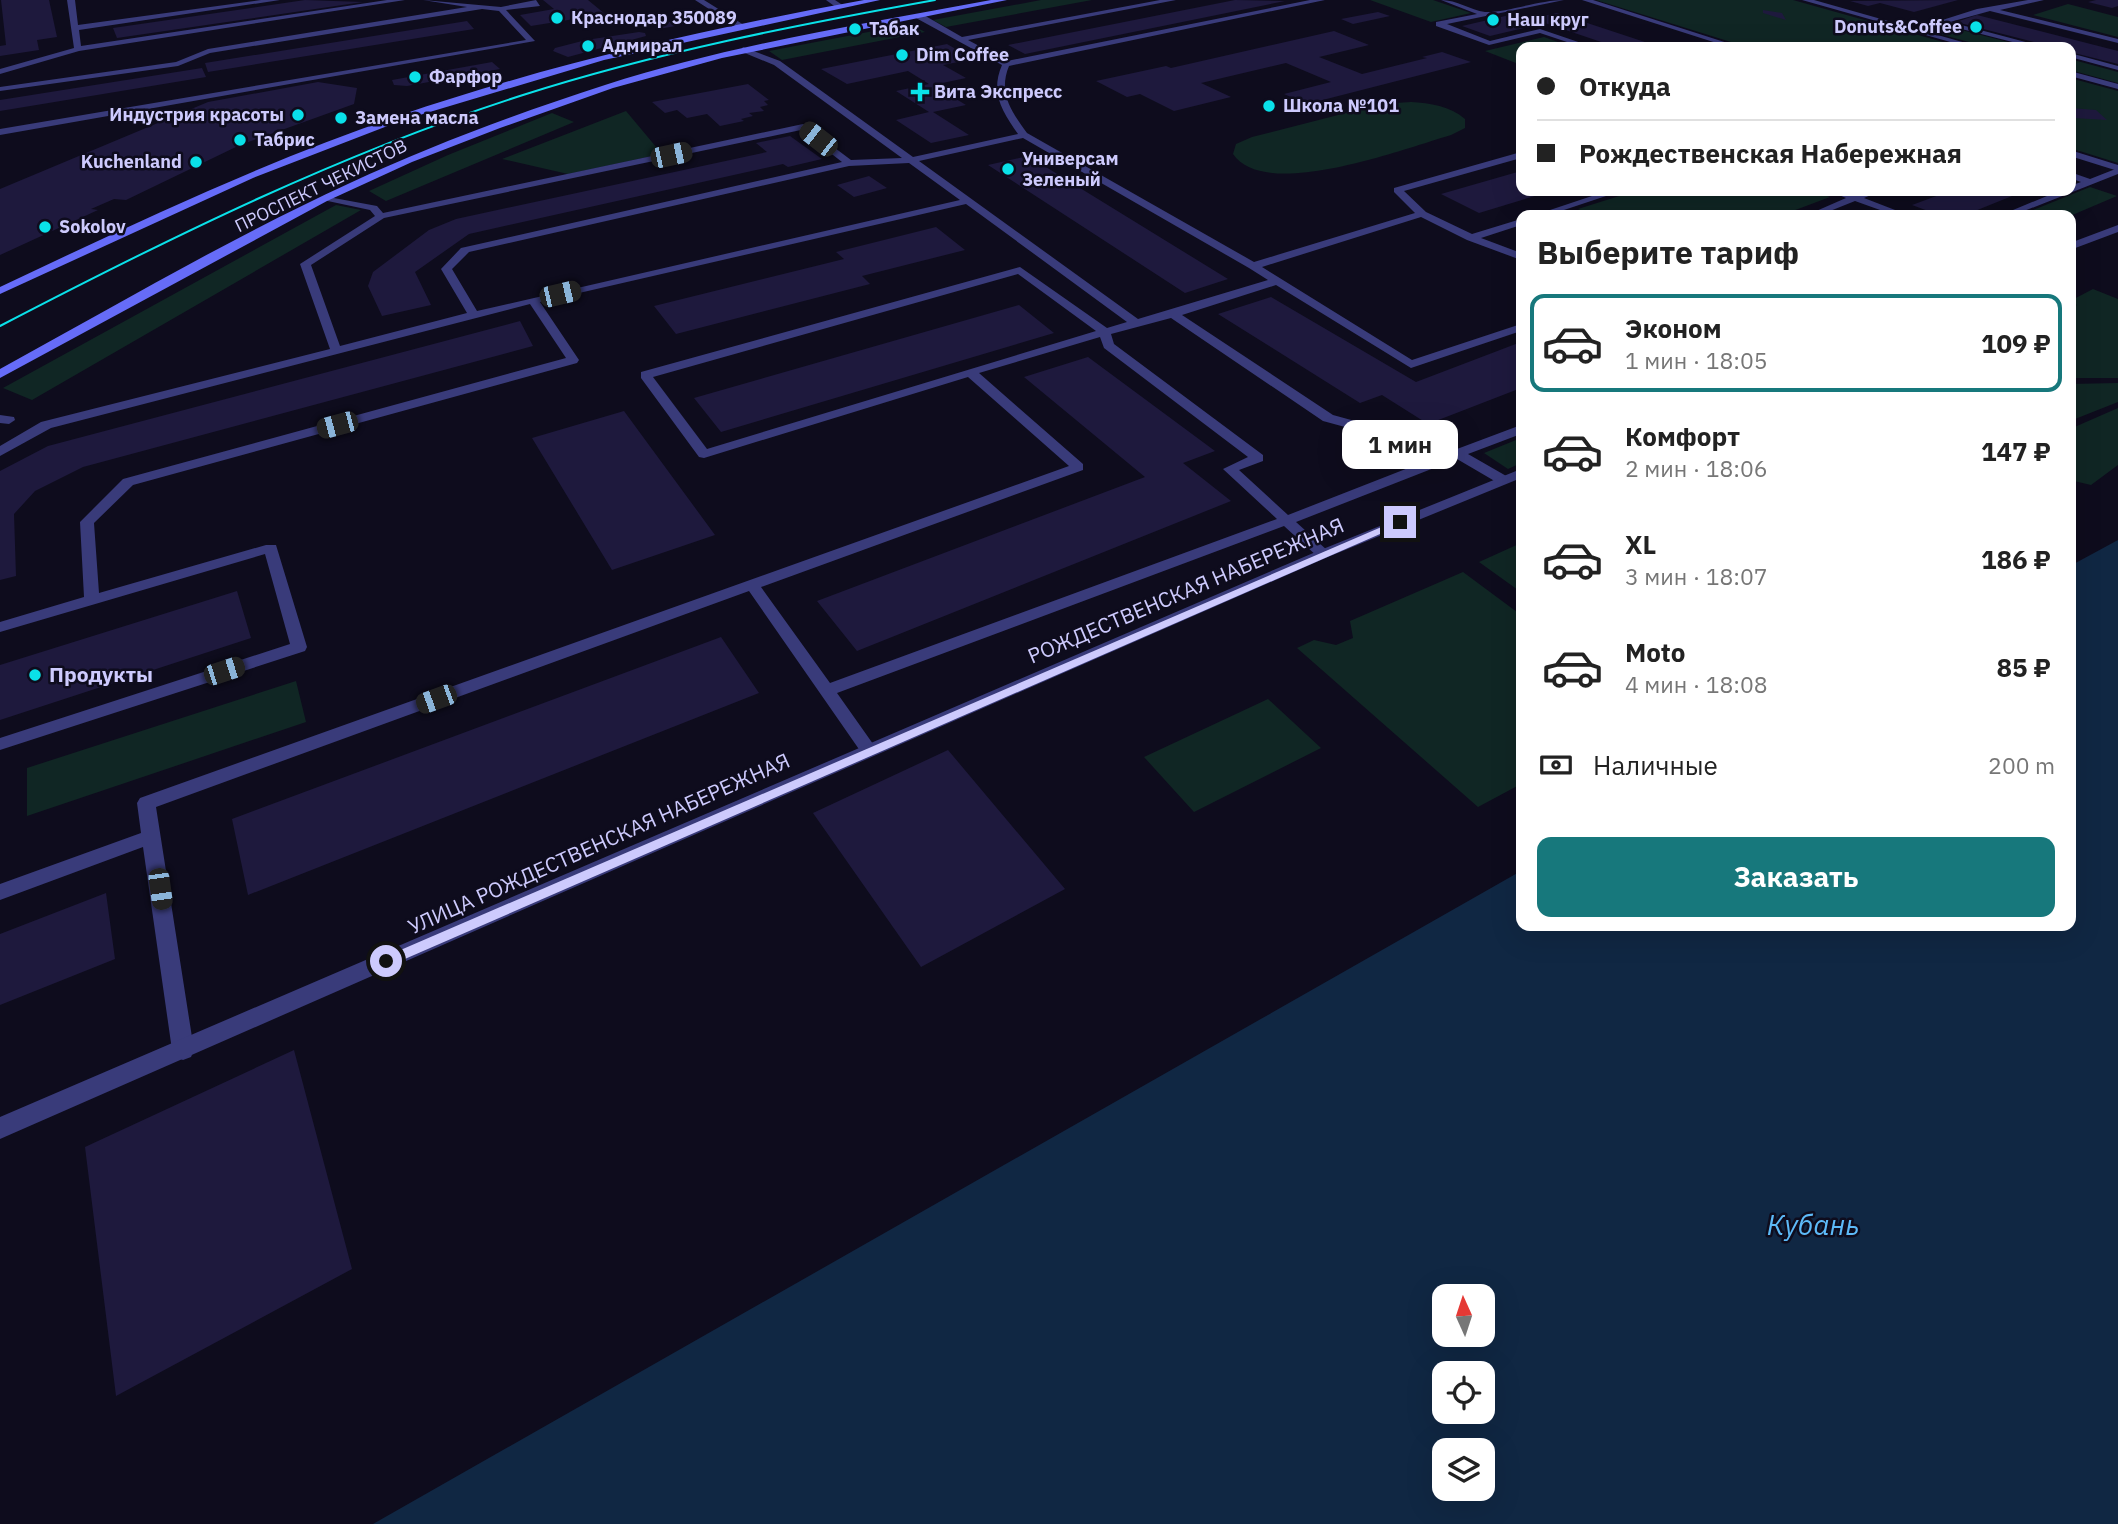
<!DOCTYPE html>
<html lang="ru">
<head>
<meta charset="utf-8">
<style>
	:root { --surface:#fff; --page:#f6f6f6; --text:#222; --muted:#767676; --line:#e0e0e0; --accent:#17787c }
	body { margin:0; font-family:"IBM Plex Sans",sans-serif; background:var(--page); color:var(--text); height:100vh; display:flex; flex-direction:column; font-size:26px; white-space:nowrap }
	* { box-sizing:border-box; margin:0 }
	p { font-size:23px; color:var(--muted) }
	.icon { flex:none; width:38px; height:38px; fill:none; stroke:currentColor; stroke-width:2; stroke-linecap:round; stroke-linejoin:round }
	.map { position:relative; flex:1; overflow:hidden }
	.drawer { position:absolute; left:1516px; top:210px; width:560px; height:721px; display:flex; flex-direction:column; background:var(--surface); border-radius:14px; box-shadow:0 7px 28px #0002 }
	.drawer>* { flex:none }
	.top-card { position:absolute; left:1516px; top:42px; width:560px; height:154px; border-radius:14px; box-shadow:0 7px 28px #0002; display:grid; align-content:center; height:154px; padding:0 21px; background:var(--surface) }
	.needle { width:46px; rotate:357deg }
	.buttons { position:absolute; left:1432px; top:1284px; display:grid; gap:14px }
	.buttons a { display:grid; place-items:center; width:63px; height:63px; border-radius:14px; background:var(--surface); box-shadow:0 7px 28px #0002; font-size:35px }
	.end { position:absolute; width:32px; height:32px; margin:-16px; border:9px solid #cdcafd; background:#111; box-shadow:0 0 0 4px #111 }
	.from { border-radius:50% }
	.bubble { position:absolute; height:49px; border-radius:14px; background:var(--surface); box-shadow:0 7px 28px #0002; font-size:23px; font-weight:700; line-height:49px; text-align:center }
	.car { position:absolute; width:21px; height:42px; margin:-21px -10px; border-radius:9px; box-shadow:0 0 5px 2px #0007; background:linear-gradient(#222 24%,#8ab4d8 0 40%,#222 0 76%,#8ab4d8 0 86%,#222 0) }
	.top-card b { display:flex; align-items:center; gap:24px; height:66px; font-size:26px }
	.top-card b+b { border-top:2px solid var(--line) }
	.top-card i { width:18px; height:18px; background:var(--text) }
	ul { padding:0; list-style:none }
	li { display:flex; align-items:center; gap:21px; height:98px; margin:0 14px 10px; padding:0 7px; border:4px solid transparent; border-radius:14px }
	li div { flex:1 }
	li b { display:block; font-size:26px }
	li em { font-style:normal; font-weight:700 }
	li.active { border-color:var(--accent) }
	li>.icon { width:63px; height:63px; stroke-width:1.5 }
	h2 { padding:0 21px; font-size:32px; line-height:84px }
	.pay { display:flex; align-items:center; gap:18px; height:77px; padding:0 21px; font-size:26px }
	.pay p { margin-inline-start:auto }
	.action { display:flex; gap:14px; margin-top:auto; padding:14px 21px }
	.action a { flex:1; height:80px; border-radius:14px; background:var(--accent); color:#fff; font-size:28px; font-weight:700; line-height:80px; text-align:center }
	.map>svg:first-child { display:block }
</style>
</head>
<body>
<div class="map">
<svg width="2118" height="1524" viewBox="0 0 2118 1524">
	<rect width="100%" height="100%" fill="#0e0c1d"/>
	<path fill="#102624" d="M1041,0H1092L946,27L933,20Z
		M1370,0H1433L1471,13L1431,22Z
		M1596,0H1793L1961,47H1747Z
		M2068,4L2118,17V37L2033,15Z
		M910,24L925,32L782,60L769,51Z
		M1954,28L2027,47H1987L1936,33Z
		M1544,37L1572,47H1521V65L1485,51Z
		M2070,59L2118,72V83L2070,70Z
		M2070,78L2118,91V163L2070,148Z
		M1411,102C1430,103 1450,106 1465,119V128L1451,135C1406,148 1265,202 1233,154L1236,144L1252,137L1381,104Z
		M626,111L662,154L568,174L502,159Z
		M552,113L574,122L386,201L369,191L448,155Z
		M2090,187L2117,196L2070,216L2021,215Z
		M1635,191H1811L1830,197L1782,215H1591L1578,209Z
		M336,205L361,210L32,400L3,388Z
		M2093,289L2118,299V378H2070V309L2077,305L2070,301Z
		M2118,383V402L2070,421V384Z
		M2118,408V465L2091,485L2070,480V429Z
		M1521,438V463L1508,469L1484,453Z
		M1521,543V589L1518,590L1479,562Z
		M1463,572L1521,615V784L1478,807L1297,648L1314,640L1336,645L1353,638L1350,621Z
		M296,681L306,722L27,816V768Z
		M1268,699L1321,748L1194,812L1144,757Z"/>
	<path fill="#102743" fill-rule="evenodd" d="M2118,540V1524H373L1521,871V926H2070V566ZM1444,1297H1482V1335H1444ZM1444,1374H1482V1412H1444ZM1444,1451H1482V1489H1444Z"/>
	<path fill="#1e193d" d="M1,0H49L57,37L37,40L39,50L0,56V46L6,45Z
		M305,0L363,2L117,38L113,28Z
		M543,0H588L605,14L531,26L520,15L554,9Z
		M1235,0L1285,1L1025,54L1008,45Z
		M1958,0L1914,12L1880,3L1868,6L1850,1Z
		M2096,0H2118V6L2112,8L2088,2Z
		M1763,10L1782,13L1786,20L1763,13Z
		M1378,12L1390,16L1353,24L1341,19Z
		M1557,13L1660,47H1616L1545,23L1490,36L1462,26L1514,14L1529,19Z
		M712,14L719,18L659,29L653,25Z
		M1977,15L2118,51V64L2070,52V47H2053L1956,22Z
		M467,21L474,29L208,72L205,63Z
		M1334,31L1369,45L1319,57L1362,74L1427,58L1422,57L1442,52L1471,62L1307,104L1284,94L1331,82L1286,63L1201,83L1231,97L1174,111L1140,94L1127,97L1096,81L1166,66L1171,68Z
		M639,32L645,33L646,36L568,57L553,51L555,48L586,40Z
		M947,44L973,59L943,65L966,78L933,85L966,105L933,112L969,135L931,143L896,120L929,112L896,91L929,84L908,71L847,84L821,69Z
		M492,62L500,69L407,86L394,85L392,80Z
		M202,68L206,77L0,111V100Z
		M318,82L357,88L354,104L240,145L126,200L114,199L91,209L98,210L0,255V189L208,102Z
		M748,84L769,100L764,101L768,105L760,107L764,111L749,113L753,116L741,119L744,121L720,126L707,114L687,118L677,110L665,113L652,102Z
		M2070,108L2096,110L2107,120L2073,118Z
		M790,136L822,159L788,167L783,164L469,234L415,272L431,305L382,316L368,286L373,272L429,230L456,219L767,152L756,143Z
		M1028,156L1228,279L1185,293L988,165Z
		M1521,171V191H1551L1479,213L1441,194Z
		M869,176L887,188L854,197L837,185Z
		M1950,191H2006L2017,194L1965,215H1939L1912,205Z
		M936,227L965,250L862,276L870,284L676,334L654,306L844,259L836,252Z
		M1271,297L1416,382L1521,342V388L1428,424L1382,395L1360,403L1218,314Z
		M1019,305L1054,333L721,432L694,398Z
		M520,321L533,346L83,467L35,491L14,514L16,576L0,580V471L48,446Z
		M1088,357L1215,451L1183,463L1231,501L857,651L817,601L1145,477L1024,377Z
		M624,411L715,535L612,570L532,438Z
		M237,591L251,638L0,720V665Z
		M721,637L759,693L248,895L232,819Z
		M948,750L1065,889L921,967L813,813Z
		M106,893L115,959L0,1005V934Z
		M294,1050L352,1269L116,1396L85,1147Z"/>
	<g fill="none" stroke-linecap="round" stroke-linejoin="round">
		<path fill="#393b7a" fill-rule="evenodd" d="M67,0H75L78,25L261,0H280L79,30L81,46L387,0H405L79,51L0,74V69L74,48Z
			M423,0L501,7L536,0L540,6L506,10L535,41L0,135V129L526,40L499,11L482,9L210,53L178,66L0,91V87L176,62L208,49L467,7Z
			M695,0H704L744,25L737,27Z
			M826,0H835L844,6L837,8Z
			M1160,0H1176L968,40L1007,61L1310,0H1325L1009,66C998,93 1011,111 1027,133L1254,262L1415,213L1394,192V188L1521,152V158L1404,191L1426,212L1472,234L1521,219V225L1481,238L1521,253V260L1467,240L1421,217L1262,267L1412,360L1521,324V331L1411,368L1276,285L1182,315L1333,415L1457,449L1521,425V434L1468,454L1508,477V483H1498L1457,459L1296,522L1328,551L1330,554L1328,557H1318L1284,526L837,693L878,751L875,755H863L749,591L156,807L194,1050L191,1057L183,1060L175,1057L172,1050L143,847L0,900V884L141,833L137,803L140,798L1069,466L968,377L704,458L699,457L641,378V372L1020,267L1107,328L1127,322L966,204L540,302L579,360L577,363L133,485L94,523L99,593L266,545H276L307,647L305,651L0,750V738L290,644L265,554L0,632V622L84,597L80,522L123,479L566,358L530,304L51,428L0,456V446L41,422L330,349L300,264L375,216L370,210L323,200V196L377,206L383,213L803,124L851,160L902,158L774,65L740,51L743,47L780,61L913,157L1018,134C1002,111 990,93 1002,65L916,18V14H922L962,37ZM801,130L842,162L461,248L441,269L467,313L340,346L311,265L384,218ZM1023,138L1249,268L1268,280L1138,319L919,161ZM909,163L960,200L477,311L452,269L469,252L849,166ZM1018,274L1096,331L707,449L653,377ZM1171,318L1323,421L1444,454L1288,515L1239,470L1263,461V455L1114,344L1111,334ZM1100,337L1104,348L1248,457L1223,469L1277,519L830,683L761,587L1083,470V464L979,373Z
			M1441,0C1457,0 1470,10 1485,12C1504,13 1540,0 1564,0L1447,24L1490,41L1540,29L1593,47H1582L1540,33L1489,45L1436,26V22L1477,14Z
			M2028,0H2044L2000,10L2118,39V43L1990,11L1950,22L2044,47H2032L1942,24L1915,32L1911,30L1977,9Z
			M2070,53L2118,66V70L2070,57Z
			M2118,168V174L2014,215H2001L2059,191H2070V186L2081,182L2070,178V172L2090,179Z
			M1607,191H1621L1549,215H1535Z
			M1830,191C1839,191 1847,195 1855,195C1863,195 1871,191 1880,191L1864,198L1908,215H1894L1855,201L1820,215H1807L1846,198Z
			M0,415L14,417L15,420L9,424L0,423Z"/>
		<path fill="#393b7a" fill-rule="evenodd" d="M1582,0H1593L1740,47H1729Z
			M1802,0H1814L1980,47H1968Z
			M2070,71L2118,84V89L2070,76Z
			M2070,150L2118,165V171L2070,156Z
			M2118,225V232L2070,250V243Z
			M1521,469V478L1328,557L0,1139V1117L1318,551Z"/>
		<path fill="#666cf8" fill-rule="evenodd" d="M864,0H880L604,60L403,120L253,178L0,294V287C131,225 261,163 398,116C550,64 706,29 864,0Z
			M991,0H1007L722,58L613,88L500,128L412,162L327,201L0,378V369C115,306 230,238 350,183C432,145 518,113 605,85C730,45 862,24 991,0Z"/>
		<path stroke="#0ae1e9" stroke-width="2" d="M0,326C169,238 341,153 523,95C658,52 796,25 935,0"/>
	</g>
	<path fill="#cdcafd" d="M1400,519L1403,520V524L391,965L386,967L380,961L382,958Z"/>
	<g fill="#0ae1e9" stroke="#0e0c1d" stroke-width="2.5">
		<circle cx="557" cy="18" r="7"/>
		<circle cx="1493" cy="20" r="7"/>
		<circle cx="1976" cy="27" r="7"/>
		<circle cx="855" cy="29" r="7"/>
		<circle cx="588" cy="46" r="7"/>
		<circle cx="902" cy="55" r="7"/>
		<circle cx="415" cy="77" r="7"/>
		<path d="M916.5 81.5h7v7h7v7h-7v7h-7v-7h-7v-7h7z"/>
		<circle cx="1269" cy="106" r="7"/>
		<circle cx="298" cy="115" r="7"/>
		<circle cx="341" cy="118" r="7"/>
		<circle cx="240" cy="140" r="7"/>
		<circle cx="196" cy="162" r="7"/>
		<circle cx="1008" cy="169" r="7"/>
		<circle cx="45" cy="227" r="7"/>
		<circle cx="35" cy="675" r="7"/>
	</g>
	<g text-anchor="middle" stroke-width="5" stroke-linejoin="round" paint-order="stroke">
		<g font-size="18" font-weight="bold" fill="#cdcafd" stroke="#0e0c1d" text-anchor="start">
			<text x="571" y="24">Краснодар 350089</text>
			<text x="1507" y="26">Наш круг</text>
			<text x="1962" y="33" text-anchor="end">Donuts&amp;Coffee</text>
			<text x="869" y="35">Табак</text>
			<text x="602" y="52">Адмирал</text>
			<text x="916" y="61">Dim Coffee</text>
			<text x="429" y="83">Фарфор</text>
			<text x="934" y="98">Вита Экспресс</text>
			<text x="1283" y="112">Школа №101</text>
			<text x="284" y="121" text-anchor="end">Индустрия красоты</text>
			<text x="355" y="124">Замена масла</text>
			<text x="254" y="146">Табрис</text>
			<text x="1022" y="165">Универсам<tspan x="1022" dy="21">Зеленый</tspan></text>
			<text x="182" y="168" text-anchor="end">Kuchenland</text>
			<text x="59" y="233">Sokolov</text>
		</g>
		<g font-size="18" fill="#cdcafd" stroke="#0e0c1d">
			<text transform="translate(321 186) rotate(-26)" y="6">ПРОСПЕКТ ЧЕКИСТОВ</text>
		</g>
		<g font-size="21" fill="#cdcafd" stroke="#0e0c1d">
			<text transform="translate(1186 591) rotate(-23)" y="7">РОЖДЕСТВЕНСКАЯ НАБЕРЕЖНАЯ</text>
			<text transform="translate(599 844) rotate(-24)" y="7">УЛИЦА РОЖДЕСТВЕНСКАЯ НАБЕРЕЖНАЯ</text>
		</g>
		<g font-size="21" font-weight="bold" fill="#cdcafd" stroke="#0e0c1d" text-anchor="start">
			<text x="49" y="682">Продукты</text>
		</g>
		<g font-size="28" font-style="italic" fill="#5dbaf8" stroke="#0e0c1d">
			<text x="1813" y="1235">Кубань</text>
		</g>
	</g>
</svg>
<div class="buttons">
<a><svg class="needle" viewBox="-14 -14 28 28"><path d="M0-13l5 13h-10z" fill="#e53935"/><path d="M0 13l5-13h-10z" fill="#767676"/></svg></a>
<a><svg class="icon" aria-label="locate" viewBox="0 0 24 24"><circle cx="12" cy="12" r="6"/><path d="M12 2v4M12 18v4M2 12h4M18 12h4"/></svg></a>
<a><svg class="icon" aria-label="layers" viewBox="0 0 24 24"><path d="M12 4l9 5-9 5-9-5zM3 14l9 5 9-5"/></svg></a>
</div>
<i class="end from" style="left:386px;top:961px"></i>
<i class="end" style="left:1400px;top:522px"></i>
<div class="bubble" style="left:1342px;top:420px;width:116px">1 мин</div>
<i class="car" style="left:818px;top:139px;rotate:308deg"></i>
<i class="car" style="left:671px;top:155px;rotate:78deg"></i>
<i class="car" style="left:560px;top:294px;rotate:77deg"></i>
<i class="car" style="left:337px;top:425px;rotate:255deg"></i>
<i class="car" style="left:224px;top:671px;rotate:72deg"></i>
<i class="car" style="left:436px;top:699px;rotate:250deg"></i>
<i class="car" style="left:160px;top:889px;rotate:172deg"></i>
<div class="top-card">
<b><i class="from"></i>Откуда</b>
<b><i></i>Рождественская Набережная</b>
</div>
<section class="drawer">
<h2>Выберите тариф</h2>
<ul>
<li class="active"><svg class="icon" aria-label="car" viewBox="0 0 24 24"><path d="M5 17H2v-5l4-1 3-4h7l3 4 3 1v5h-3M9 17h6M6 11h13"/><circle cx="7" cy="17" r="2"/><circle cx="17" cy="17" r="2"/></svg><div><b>Эконом</b><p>1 мин · 18:05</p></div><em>109 ₽</em></li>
<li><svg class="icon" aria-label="car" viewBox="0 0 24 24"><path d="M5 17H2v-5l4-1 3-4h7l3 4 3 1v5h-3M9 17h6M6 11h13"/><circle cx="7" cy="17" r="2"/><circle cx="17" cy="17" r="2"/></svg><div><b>Комфорт</b><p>2 мин · 18:06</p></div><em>147 ₽</em></li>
<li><svg class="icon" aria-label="car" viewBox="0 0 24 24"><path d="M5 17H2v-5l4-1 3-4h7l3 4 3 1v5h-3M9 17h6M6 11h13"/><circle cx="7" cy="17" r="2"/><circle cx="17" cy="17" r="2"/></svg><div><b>XL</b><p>3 мин · 18:07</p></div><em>186 ₽</em></li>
<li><svg class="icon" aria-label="car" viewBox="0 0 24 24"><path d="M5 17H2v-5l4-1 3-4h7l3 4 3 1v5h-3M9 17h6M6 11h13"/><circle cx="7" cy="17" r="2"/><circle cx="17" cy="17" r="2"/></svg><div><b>Moto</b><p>4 мин · 18:08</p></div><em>85 ₽</em></li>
</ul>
<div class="pay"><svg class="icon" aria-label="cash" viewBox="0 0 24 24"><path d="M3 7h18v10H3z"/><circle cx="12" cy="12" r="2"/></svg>Наличные<p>200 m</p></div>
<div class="action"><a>Заказать</a></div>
</section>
</div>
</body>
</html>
